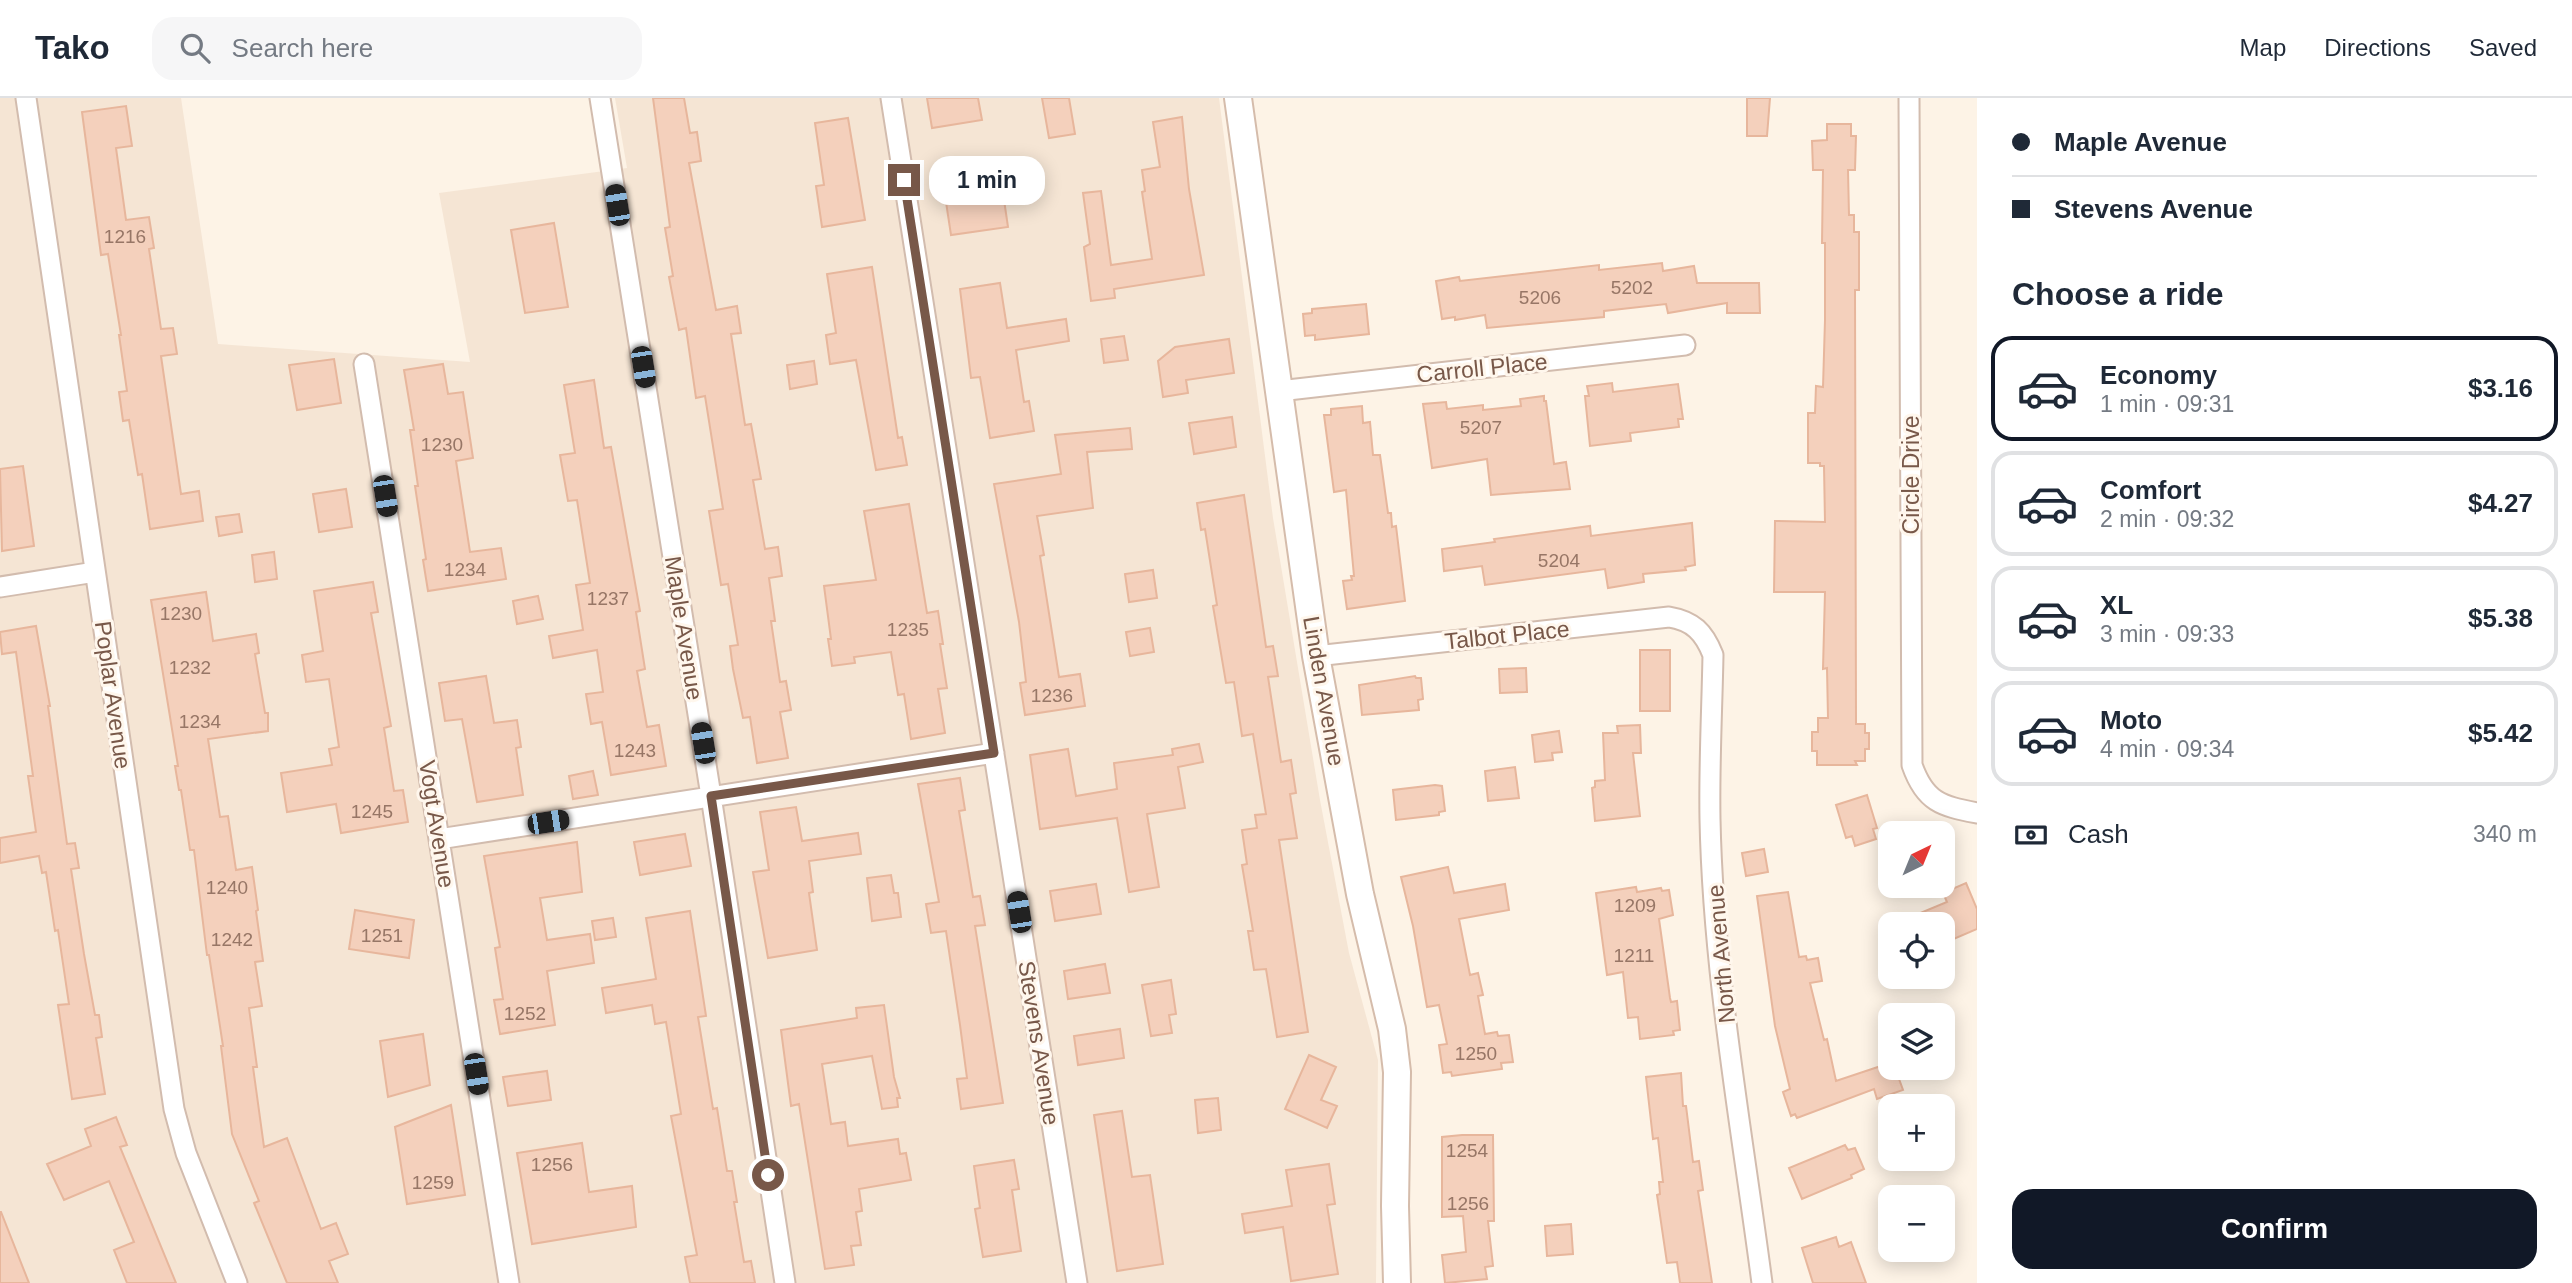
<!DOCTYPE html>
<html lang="en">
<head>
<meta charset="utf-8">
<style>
	:root { --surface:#fff; --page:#f6f6f7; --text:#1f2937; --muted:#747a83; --line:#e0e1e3; --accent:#111827 }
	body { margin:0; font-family:Helvetica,sans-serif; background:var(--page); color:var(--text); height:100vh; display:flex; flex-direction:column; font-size:26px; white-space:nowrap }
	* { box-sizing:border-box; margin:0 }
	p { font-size:23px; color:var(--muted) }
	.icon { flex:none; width:38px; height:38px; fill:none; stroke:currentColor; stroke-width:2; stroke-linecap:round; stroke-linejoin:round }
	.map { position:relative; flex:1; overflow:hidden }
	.sheet { display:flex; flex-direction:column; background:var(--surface); width:595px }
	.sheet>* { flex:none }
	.banner { display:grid; align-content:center; height:154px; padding:0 35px; background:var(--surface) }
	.needle { width:46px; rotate:43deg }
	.fabs { position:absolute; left:1878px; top:723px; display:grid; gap:14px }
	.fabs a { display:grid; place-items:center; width:77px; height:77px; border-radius:14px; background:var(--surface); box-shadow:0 4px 18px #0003; font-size:35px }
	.end { position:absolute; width:32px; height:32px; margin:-16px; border:9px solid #785849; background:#fff; box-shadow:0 0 0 4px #fff }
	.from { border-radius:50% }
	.bubble { position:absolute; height:49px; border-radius:21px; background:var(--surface); box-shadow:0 4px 18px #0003; font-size:23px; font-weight:600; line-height:49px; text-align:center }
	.car { position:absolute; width:21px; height:42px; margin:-21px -10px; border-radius:9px; box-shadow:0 0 5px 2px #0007; background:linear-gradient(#222 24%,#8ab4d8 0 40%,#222 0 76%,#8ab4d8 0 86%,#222 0) }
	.banner b { display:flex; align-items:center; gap:24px; height:66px; font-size:26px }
	.banner b+b { border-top:2px solid var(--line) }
	.banner i { width:18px; height:18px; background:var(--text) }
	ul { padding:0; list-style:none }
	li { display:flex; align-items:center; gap:21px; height:105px; margin:0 14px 10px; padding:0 21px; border:4px solid var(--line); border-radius:21px }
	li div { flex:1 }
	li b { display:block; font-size:26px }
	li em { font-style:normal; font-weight:600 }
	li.current { border-color:var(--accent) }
	li>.icon { width:63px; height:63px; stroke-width:1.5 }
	h2 { padding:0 35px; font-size:32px; line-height:84px }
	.pay { display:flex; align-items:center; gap:18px; height:77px; padding:0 35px; font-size:26px }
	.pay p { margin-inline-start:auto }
	.primary-button { display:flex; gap:14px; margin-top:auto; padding:14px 35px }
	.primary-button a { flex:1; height:80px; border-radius:21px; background:var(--accent); color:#fff; font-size:28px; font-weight:600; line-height:80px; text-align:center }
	header { display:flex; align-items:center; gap:42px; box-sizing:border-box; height:98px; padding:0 35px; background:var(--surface); border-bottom:2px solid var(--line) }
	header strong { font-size:33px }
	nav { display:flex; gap:38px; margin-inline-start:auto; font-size:24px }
	.search { width:490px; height:63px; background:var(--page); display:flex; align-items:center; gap:18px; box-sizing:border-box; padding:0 24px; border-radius:21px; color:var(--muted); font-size:26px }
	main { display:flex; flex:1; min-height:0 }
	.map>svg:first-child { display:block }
</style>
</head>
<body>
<header>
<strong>Tako</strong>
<div class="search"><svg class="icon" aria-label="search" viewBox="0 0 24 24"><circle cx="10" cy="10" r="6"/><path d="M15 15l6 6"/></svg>Search here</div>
<nav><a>Map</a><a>Directions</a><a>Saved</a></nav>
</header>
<main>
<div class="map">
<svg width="1977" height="1185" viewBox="0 0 1977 1185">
	<rect width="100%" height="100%" fill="#fdf3e6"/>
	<path fill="#f5e5d4" d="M0,0H181L218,246L470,264L439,95L627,70L615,0H1219L1273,420L1320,702L1349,855L1378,962L1376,1185H0Z"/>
	<path fill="#f4d0bc" stroke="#e7b69c" stroke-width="2" d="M653,0H684L690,35L697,34L701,63L689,65L716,212L737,208L741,235L731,236L745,327L751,326L761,381L753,382L765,451L778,449L782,478L769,480L775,523H771L780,584L786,583L791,612L780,614L788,660L757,665L750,619L743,620L733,571L730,548L738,547L728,486L721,487L709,413L723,411L705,298L696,300L686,230L679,232L669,179L673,178L665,130L670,129Z
		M927,0H978L982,22L932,30Z
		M1042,0H1069L1075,36L1049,40Z
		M1747,0H1770L1767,38H1747Z
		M126,8L132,48L116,50L126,122L149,119L154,150L149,151L161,231L173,230L177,256L161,258L181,396L199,393L203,423L150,431L142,376L138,377L129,322L123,323L119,294L127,293L119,237H121L108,156L101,157L82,14Z
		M1182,19L1189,91L1204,177L1114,191L1115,200L1091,203L1084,149L1090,146L1083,95L1101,93L1111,167L1152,161L1142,94L1145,93L1142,72L1160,69L1153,24Z
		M848,20L865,122L822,129L816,88L824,87L815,25Z
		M1827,26H1851V38H1856L1855,72H1848L1849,117H1854V134H1859V192H1855L1856,626H1865V635H1869V651H1865V663H1855L1857,667H1817V653H1812V634H1818V620H1828L1827,570L1823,571L1825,494H1774L1775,423L1825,424L1824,368H1820V365H1808V315H1815L1816,288L1823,289L1825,222V145H1822L1823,72H1813L1812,43L1827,42Z
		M1003,95L1008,129L951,137L946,104Z
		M554,125L568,209L525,215L511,132Z
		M1662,165L1663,173L1694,168L1697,185H1759L1760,215H1727V205L1668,215L1666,206L1604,213V219L1487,230L1485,217L1455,222V219L1442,221L1436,183L1459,179L1460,183L1599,167V172Z
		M872,169L898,340L902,339L907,367L876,372L856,262L830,266L826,237L836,235L827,176Z
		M1000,185L1007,230L1066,221L1069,243L1016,252L1024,304L1029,303L1034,333L990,340L980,279L971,280L960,191Z
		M1366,206L1369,236L1315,242V237L1305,238L1303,216L1312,215V211Z
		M1124,238L1128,262L1104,265L1101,241Z
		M1229,241L1234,275L1186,282L1188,295L1163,299L1158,263L1175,249Z
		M334,261L341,305L297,312L289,267Z
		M814,263L817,286L790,291L787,267Z
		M443,266L448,296L463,294L473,360L456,363L470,454L501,450L506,481L428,493L423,462L426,461L415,388H418L410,332H414L404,272Z
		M594,282L604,350L611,349L640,513L636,514L645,571L637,573L647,629L659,627L666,668L611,677L602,624L591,626L586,596L603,594L597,552L553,560L549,538L583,532L576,487L590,485L577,402L568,403L560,357L575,355L564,287Z
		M1612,285L1613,294L1678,286L1683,321H1678L1679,329L1630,335L1631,343L1590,348L1585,298H1589L1587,288Z
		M1544,298V303H1546L1554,366L1566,364L1570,391L1491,397L1487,361L1432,370L1423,306L1446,304L1447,311L1483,307V312L1521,308L1520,301Z
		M1362,308L1363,325L1370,324L1373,357H1380L1388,415H1391L1392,429L1396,428L1405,503L1347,511L1343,483L1352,482L1351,478H1354L1346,392L1334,394L1324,317H1331V311Z
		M1232,319L1236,349L1194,356L1189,325Z
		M1130,330L1132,351L1087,354L1093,410L1037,418L1044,457L1040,458L1059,579L1080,576L1085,608L1025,617L1020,585L1026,584L1019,524L994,386L1061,376L1055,337Z
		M23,368L34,448L2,453L0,371Z
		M346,391L352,429L319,434L313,396Z
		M1244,397L1266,549L1273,548L1278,578L1268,579L1281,664L1291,662L1296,695L1290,696L1297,740L1279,742L1308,934L1277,939L1266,871L1254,872L1248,833H1253L1242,767L1247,766L1242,732L1257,730L1255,717L1266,716L1253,636L1242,638L1234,584L1226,585L1213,508L1217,507L1205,431L1201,432L1197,405Z
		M909,406L927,515L938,513L943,546H940L947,590L938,591L945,635L911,641L904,596L898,597L891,554L854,559L855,565L832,568L828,541H831L824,488L876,482L864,413Z
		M239,416L242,434L219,438L216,419Z
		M1692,425L1695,467L1685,469L1686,472L1643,476L1644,484L1608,490L1605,471L1485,487L1482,468L1444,473L1442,451L1495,444L1494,441L1590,428L1591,438Z
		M274,454L277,481L255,484L252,457Z
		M1153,472L1157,500L1129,504L1125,476Z
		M373,484L378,514L371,515L391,628L384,630L394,693L403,692L408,724L341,735L336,706L287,714L281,675L332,667L329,651L339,649L329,581L306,584L302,557L323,553L314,493Z
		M206,494L213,543L256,536L259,555L255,556L265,615H268V633L208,641L220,719L228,718L236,772L252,769L258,812L256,813L263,863L255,864L262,908L249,910L257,969H253L264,1049L287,1040L321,1131L336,1125L348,1156L329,1163L338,1185H287L254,1105L259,1103L232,1036L221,948H223L209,857H207L194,752H190L181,692H179L175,668H178L151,502Z
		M538,498L543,521L517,526L513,503Z
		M36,528L50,608H48L67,746L75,745L79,770L71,771L84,856L95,917H99L102,939L96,940L105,996L72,1001L58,907L69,906L58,832L55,833L46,774L42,775L39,758L0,765V740L36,734L28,678H33L16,554L2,556L0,534Z
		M1150,530L1154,554L1130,558L1126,534Z
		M1640,552H1670V613H1640Z
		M1526,570L1527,594L1500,595L1499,571Z
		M486,578L494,625L517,622L521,649L516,650L523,697L477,704L462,621L445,623L439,585Z
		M1415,578L1416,580H1421L1423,601L1418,602L1419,612L1362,617L1359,587Z
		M1640,627L1641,655H1633L1640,718L1595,723L1592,690L1595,689V683L1605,682L1603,635H1618L1617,628Z
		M1559,633L1562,654L1552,655L1553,662L1535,664L1532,637Z
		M1199,646L1203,664L1178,669L1185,710L1147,716L1159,789L1129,794L1117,720L1040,731L1030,657L1068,651L1076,698L1117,691L1114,665L1173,657L1172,651Z
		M1515,669L1519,700L1488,703L1485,673Z
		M593,673L598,697L573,701L569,678Z
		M960,680L965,712L959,713L973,799L980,798L985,827L975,828L1003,1005L961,1011L957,981L967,980L960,927L946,833L931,835L926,806L939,804L918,686Z
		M1435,687L1442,688L1445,713L1439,714V717L1396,722L1393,692Z
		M1867,697L1877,730L1873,731L1876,741L1855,748L1852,738L1846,740L1836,707Z
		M796,709L802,743L858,735L861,756L809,763L813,794L809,795L817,852L768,860L753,774L769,772L760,714Z
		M685,736L691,768L640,777L634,744Z
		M577,744L582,794L540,800L547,842L590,836L594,865L547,873L555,927L500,936L494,902L503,901L495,850L500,849L484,758Z
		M1764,751L1768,774L1746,778L1742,755Z
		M1448,769L1454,795L1505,786L1509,812L1459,821L1470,877L1478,875L1483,897L1478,898L1485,936L1497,934L1498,938L1509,937L1513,964L1501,965L1502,971L1452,978L1451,974L1443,975L1439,947L1447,946L1439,907L1427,909L1413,828L1401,779Z
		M891,777L894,795H898L901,819L872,823L867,780Z
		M1966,785L1977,811V831L1942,846V826H1894L1947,804L1943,795Z
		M1096,786L1101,816L1055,823L1050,793Z
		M1636,789L1637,794L1661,790L1662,793L1669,792L1673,817L1659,821L1670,900L1671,904L1677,903L1680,932L1673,933L1674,937L1640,941L1638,919L1628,920L1623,874L1607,877L1596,795Z
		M1788,794L1799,859L1806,858L1807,862L1818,860L1822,883L1810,885L1824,942L1827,941L1836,983L1890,965V970H1895L1903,992L1877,1001L1874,991L1797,1020L1795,1016L1791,1018L1783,994L1790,991L1775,928L1757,798Z
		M355,812L414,822L409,860L349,851Z
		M690,813L706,918L698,919L713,1011L717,1010L727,1073H732L737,1104H734L744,1164L751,1163L755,1185H690L685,1159L697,1157L671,1018L681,1016L666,924L655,926L652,907L606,915L602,890L656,881L646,820Z
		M613,820L616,839L595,842L592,823Z
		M1105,866L1110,895L1068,901L1064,873Z
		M1171,882L1176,916L1169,917L1172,935L1151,938L1142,887Z
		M884,907L894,979L900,1000H897L898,1009L882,1011L872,958L822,966L831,1026L845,1024L848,1048L898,1041L900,1056L906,1055L911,1082L859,1091L862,1113L856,1114L861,1147L851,1148L854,1167L825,1171L799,1006L791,1008L781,932L857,920L856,910Z
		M1120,931L1124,960L1078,967L1074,938Z
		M423,936L430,987L388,999L380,943Z
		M1309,957L1336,969L1321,1002L1337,1008L1327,1030L1285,1011Z
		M547,973L551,1002L508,1008L503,979Z
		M1681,975L1683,1008H1686L1693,1064L1699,1063L1703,1092L1698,1093L1712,1185H1680L1677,1164L1667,1165L1657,1097L1660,1096L1659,1084H1663L1658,1040L1653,1041L1646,979Z
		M1218,1000L1221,1032L1198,1035L1195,1002Z
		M451,1007L465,1097L407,1106L395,1029Z
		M1122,1013L1132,1079L1150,1077L1163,1166L1117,1173L1094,1017Z
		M116,1019L127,1047L120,1049L176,1185H127L114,1152L134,1144L109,1083L64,1102L47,1066L91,1048L85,1031Z
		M1462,1037H1493L1494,1123H1488L1493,1168L1485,1169L1487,1181L1445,1185L1442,1157L1466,1154L1463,1118L1442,1119V1039Z
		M582,1045L589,1094L632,1088L636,1129L532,1146L517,1055Z
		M1845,1047L1848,1052L1855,1050L1864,1071L1851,1077L1852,1080L1802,1101L1789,1070Z
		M1014,1062L1019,1091L1012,1092L1021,1153L983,1159L975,1111L980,1110L974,1068Z
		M1329,1066L1335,1106L1327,1107L1338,1176L1291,1183L1283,1129L1245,1135L1242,1116L1292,1108L1286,1072Z
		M0,1114H1L29,1185H0Z
		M1571,1126L1573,1156L1547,1158L1545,1128Z
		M1836,1139L1839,1149L1851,1144L1866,1185H1813L1802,1150Z"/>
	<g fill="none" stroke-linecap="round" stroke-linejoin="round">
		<defs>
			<path id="street" d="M26,0L174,1011L186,1055L237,1185
				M600,0L711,698L785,1185
				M891,0L1077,1185
				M1909,0L1912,667C1925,704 1941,708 1977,715
				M364,266L509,1185
				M1279,293L1685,247
				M0,489L95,474
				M1316,558L1669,519C1693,523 1704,534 1713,557C1712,611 1709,666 1710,721C1713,875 1742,1032 1762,1185
				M439,741L994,655"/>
			<path id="secondary" d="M1238,0L1316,558L1360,796L1392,931L1397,974L1395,1108L1397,1185"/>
		</defs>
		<use href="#street" stroke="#d2bcae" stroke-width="23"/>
		<use href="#secondary" stroke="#d5bcab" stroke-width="30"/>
		<use href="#street" stroke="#fff" stroke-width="19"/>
		<use href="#secondary" stroke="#fff" stroke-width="26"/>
	</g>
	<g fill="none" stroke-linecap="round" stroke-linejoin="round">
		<path stroke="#785849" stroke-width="9" d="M768,1077L711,698L994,655L904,82"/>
	</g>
	<g text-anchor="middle" stroke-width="6" stroke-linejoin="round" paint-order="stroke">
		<g font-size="19" fill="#977666">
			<text x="125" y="145">1216</text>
			<text x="1632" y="196">5202</text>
			<text x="1540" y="206">5206</text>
			<text x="1481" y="336">5207</text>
			<text x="442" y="353">1230</text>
			<text x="1559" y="469">5204</text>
			<text x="465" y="478">1234</text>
			<text x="608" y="507">1237</text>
			<text x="181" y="522">1230</text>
			<text x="908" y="538">1235</text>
			<text x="190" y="576">1232</text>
			<text x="1052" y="604">1236</text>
			<text x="200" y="630">1234</text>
			<text x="635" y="659">1243</text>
			<text x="372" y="720">1245</text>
			<text x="227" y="796">1240</text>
			<text x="1635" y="814">1209</text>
			<text x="382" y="844">1251</text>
			<text x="232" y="848">1242</text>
			<text x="1634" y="864">1211</text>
			<text x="525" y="922">1252</text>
			<text x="1476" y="962">1250</text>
			<text x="1467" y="1059">1254</text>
			<text x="552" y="1073">1256</text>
			<text x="433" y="1091">1259</text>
			<text x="1468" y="1112">1256</text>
		</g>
		<g font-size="23" fill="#785849" stroke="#fff7ed">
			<text transform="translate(1482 270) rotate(-6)" y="8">Carroll Place</text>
			<text transform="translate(1911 377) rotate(-90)" y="8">Circle Drive</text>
			<text transform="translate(684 530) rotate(81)" y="8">Maple Avenue</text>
			<text transform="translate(1507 537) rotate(-6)" y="8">Talbot Place</text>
			<text transform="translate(1324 593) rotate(80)" y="8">Linden Avenue</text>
			<text transform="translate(113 597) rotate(82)" y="8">Poplar Avenue</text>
			<text transform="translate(437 726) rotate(81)" y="8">Vogt Avenue</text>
			<text transform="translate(1721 856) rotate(-95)" y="8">North Avenue</text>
			<text transform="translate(1039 945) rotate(81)" y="8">Stevens Avenue</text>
		</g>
	</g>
</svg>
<div class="fabs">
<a><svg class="needle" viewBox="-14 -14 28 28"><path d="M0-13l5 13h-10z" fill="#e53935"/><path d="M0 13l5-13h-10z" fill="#747a83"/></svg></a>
<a><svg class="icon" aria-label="locate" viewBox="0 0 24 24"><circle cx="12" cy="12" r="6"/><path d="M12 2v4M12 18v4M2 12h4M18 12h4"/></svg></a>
<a><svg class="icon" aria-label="layers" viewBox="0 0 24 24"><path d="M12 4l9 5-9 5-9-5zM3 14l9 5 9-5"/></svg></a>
<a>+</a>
<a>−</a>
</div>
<i class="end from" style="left:768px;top:1077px"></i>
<i class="end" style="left:904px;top:82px"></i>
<div class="bubble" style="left:929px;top:58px;width:116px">1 min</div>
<i class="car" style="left:617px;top:107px;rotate:351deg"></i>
<i class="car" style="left:643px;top:269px;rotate:171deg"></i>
<i class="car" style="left:385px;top:398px;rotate:171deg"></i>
<i class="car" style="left:703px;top:645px;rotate:351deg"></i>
<i class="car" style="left:548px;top:724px;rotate:81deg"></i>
<i class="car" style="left:1019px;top:814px;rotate:351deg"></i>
<i class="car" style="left:476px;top:976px;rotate:171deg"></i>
</div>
<section class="sheet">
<div class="banner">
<b><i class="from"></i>Maple Avenue</b>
<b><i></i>Stevens Avenue</b>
</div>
<h2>Choose a ride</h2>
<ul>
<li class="current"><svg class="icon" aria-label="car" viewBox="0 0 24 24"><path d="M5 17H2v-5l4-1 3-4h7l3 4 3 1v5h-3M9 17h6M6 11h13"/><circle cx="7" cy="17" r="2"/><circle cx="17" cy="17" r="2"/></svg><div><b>Economy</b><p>1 min · 09:31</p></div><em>$3.16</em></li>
<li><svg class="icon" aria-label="car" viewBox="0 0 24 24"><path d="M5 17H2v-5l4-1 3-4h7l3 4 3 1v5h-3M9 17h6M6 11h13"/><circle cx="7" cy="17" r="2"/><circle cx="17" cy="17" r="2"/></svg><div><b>Comfort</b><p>2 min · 09:32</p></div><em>$4.27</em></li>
<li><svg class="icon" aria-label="car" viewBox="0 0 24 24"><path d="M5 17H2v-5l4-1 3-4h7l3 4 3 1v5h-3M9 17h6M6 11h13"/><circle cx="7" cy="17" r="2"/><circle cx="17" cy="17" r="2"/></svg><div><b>XL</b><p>3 min · 09:33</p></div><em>$5.38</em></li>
<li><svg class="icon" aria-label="car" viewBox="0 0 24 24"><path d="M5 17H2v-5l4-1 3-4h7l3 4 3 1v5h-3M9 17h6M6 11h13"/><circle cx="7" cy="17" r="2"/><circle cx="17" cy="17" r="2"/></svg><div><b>Moto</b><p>4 min · 09:34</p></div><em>$5.42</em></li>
</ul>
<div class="pay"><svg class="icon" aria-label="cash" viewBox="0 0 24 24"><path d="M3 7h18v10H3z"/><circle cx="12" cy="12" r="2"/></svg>Cash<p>340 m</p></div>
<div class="primary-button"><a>Confirm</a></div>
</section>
</main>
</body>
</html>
